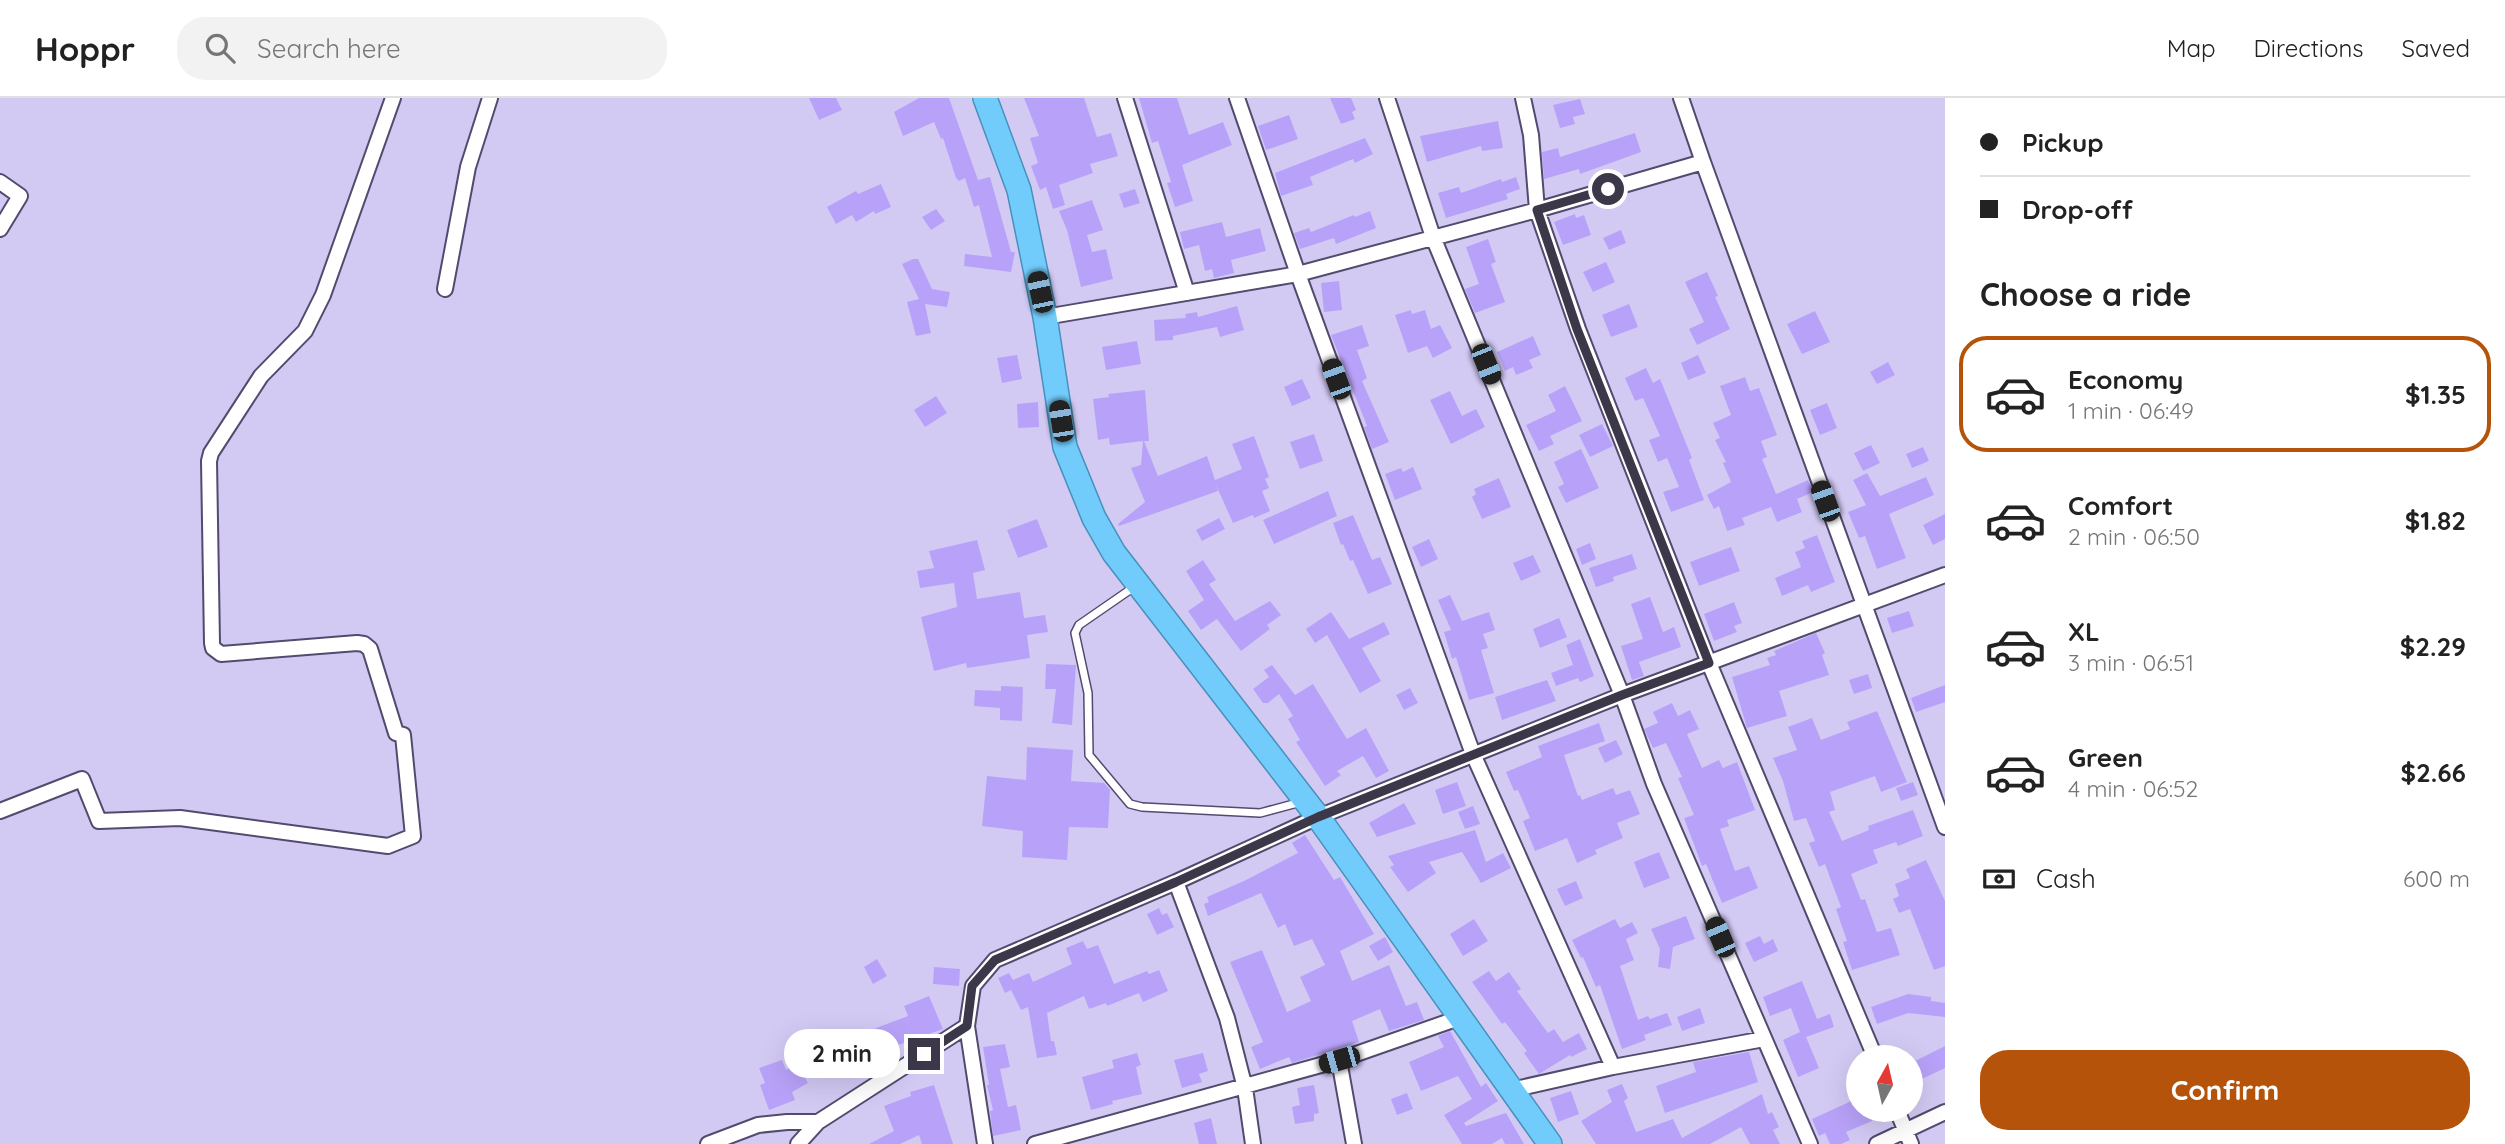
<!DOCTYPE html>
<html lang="en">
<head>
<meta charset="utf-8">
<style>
	:root { --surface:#fff; --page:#f2f2f2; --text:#222; --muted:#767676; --line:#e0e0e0; --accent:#b45309 }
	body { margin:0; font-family:Quicksand,sans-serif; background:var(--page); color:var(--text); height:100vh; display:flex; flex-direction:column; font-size:26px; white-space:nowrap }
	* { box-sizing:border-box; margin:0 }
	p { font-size:23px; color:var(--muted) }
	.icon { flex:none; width:38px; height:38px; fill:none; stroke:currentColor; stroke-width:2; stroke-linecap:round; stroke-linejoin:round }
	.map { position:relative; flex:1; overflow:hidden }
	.panel { display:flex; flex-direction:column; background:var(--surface); width:560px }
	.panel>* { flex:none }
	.hud { display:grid; align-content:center; height:154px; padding:0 35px; background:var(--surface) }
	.needle { width:46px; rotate:8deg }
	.fabs { position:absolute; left:1846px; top:947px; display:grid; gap:14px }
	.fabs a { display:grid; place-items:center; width:77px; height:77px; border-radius:50%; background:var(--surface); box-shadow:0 7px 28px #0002; font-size:35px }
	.end { position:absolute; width:32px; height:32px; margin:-16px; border:9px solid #3c3849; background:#fff; box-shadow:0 0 0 4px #fff }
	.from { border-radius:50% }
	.bubble { position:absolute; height:49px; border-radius:24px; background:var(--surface); box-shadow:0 7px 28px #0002; font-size:23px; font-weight:700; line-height:49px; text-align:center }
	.car { position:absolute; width:21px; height:42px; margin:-21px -10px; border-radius:9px; box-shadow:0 0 5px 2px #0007; background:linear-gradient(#222 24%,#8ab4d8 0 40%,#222 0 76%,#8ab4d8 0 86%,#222 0) }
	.hud b { display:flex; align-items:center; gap:24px; height:66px; font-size:26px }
	.hud b+b { border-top:2px solid var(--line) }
	.hud i { width:18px; height:18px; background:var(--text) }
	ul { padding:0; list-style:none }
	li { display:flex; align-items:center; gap:21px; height:116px; margin:0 14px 10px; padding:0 21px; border:4px solid transparent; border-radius:28px }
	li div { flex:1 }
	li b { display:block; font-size:26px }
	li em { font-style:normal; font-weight:700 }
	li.selected { border-color:var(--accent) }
	li>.icon { width:63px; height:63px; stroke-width:1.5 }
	h2 { padding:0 35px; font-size:32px; line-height:84px }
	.pay { display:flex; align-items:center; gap:18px; height:77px; padding:0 35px; font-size:26px }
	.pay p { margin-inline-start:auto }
	.action { display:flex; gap:14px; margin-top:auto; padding:14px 35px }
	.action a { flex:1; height:80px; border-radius:28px; background:var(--accent); color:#fff; font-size:28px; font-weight:700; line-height:80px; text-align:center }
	header { display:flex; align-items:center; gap:42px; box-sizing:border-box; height:98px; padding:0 35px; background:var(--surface); border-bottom:2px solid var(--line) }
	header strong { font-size:33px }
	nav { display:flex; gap:38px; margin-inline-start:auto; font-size:24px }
	.search { width:490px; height:63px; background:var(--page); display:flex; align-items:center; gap:18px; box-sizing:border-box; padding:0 24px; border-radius:28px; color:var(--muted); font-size:26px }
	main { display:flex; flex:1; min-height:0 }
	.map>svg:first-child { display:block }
</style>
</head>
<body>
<header>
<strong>Hoppr</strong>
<div class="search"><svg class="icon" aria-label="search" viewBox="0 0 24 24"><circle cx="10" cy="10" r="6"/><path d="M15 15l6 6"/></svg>Search here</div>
<nav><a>Map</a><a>Directions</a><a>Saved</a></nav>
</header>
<main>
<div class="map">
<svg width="1945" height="1046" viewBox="0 0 1945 1046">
	<rect width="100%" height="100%" fill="#d3caf4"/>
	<path fill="#b8a2f9" d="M809,0H836L842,12L819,22Z
		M919,0H949L978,82L990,79L1011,154H1015L1011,174L964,168L965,156L992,159L979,107L974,109L965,80L959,83L956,80L943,40L941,41L934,24L903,38L894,14Z
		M1024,0H1084L1097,39L1111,35L1118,58L1090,66L1093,75L1059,87L1065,107L1053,111L1046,89L1040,92L1031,68L1038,65L1030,40L1039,38Z
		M1139,0H1177L1189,37L1223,24L1232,47L1182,67L1193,103L1175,109L1167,85L1171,84L1158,43L1152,45Z
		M1330,0H1351L1356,12L1352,14L1355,21L1341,26Z
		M1580,1L1585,16L1573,19L1575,26L1560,30L1553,7Z
		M1289,17L1298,41L1266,52L1258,28Z
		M1498,23L1503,50L1482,53L1481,48L1427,64L1420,38Z
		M1635,35L1641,54L1580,76L1579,71L1544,81L1542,54L1558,50L1560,59Z
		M1365,40L1373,56L1355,65L1353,61L1310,79L1313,87L1281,98L1275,75Z
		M1516,79L1520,91L1506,96L1508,101L1446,120L1438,95L1459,89L1461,95L1501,81L1502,84Z
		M881,86L891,109L875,116L874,113L856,124L852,117L836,126L827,109L856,93L858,96Z
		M1135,91L1140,105L1124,110L1119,96Z
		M1092,102L1103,132L1087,137L1092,154L1106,151L1113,181L1081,189L1067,132L1059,113Z
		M936,111L945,123L931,132L922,119Z
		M1370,113L1376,130L1336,146L1334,140L1300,151L1294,135L1309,130L1311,134L1354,117L1355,119Z
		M1575,116L1576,120L1584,117L1591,137L1563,147L1554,124Z
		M1222,124L1226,139L1260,130L1266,153L1231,162L1234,175L1214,180L1212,171L1205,173L1199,147L1184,151L1180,134Z
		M1621,132L1626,145L1609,152L1603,140Z
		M1488,141L1496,164L1491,166L1505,204L1475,215L1465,191L1479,186L1466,149Z
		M913,161H918L932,191L950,194L947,209L925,206L931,235L916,238L907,204L919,201L902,166Z
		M1606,164L1615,184L1593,194L1583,174Z
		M1707,174L1718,198L1715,199L1730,231L1697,247L1689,231L1704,224L1685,184Z
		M1339,183L1342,212L1324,214L1321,185Z
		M1629,206L1638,229L1611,239L1602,217Z
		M1237,208L1244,232L1220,239L1217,229L1173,238V242L1155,243L1154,222L1186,220L1185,216L1197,214L1198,219Z
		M1411,212L1412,216L1425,212L1431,231L1440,227L1452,250L1433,260L1427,248L1408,255L1395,217Z
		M1815,213L1830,244L1802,256L1787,226Z
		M1362,227L1369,248L1357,252L1367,280L1362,283L1389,344L1372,351L1364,329L1367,328L1331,237Z
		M1533,238L1541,257L1529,262L1533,270L1516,277L1513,269L1505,273L1497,254Z
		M1137,243L1141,266L1106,272L1102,249Z
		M1017,257L1022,281L1002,285L997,260Z
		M1698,257L1706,275L1688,282L1681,265Z
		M1888,264L1895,277L1877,286L1870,274Z
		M1646,270L1653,285L1660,281L1692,360L1689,362L1704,402L1671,414L1663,394L1679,389L1667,360L1658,364L1649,342L1660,338L1643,300L1635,303L1625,280Z
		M1745,279L1750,293L1759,290L1777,337L1761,343L1767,359L1762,361L1776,396L1808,382L1813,394L1797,401L1802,414L1777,424L1771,409L1742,420L1745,427L1727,433L1719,408L1714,411L1707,397L1731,384L1723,365L1726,364L1715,342L1720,340L1713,325L1731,317L1720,288Z
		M1302,281L1311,300L1292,308L1284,289Z
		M1565,288L1582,323L1550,338L1554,346L1539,353L1526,327L1556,313L1548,297Z
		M1145,292L1149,343H1144L1158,378L1207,358L1215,382L1242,371L1232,346L1254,338L1269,379L1265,381L1269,390L1262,393L1270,413L1254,420L1253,417L1233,425L1216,387L1218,393L1119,428L1118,426L1145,404L1131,370L1141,367L1143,343L1110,347L1109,340L1098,342L1093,301L1109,299L1108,296Z
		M1450,293L1462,318L1476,311L1485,329L1451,346L1430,302Z
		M936,298L947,315L925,329L914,312Z
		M1038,304L1039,329L1018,330L1017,306Z
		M1827,305L1837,330L1820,337L1810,312Z
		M1602,326L1613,348L1590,359L1579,337Z
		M1314,336L1323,363L1300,371L1290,344Z
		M1871,347L1880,365L1863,373L1854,355Z
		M1923,349L1929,363L1912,370L1906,356Z
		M1581,351L1599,390L1566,405L1558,389L1564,386L1554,364Z
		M1413,369L1422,391L1395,402L1385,376L1401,370L1403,374Z
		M1867,375L1880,398L1926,379L1934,397L1889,416L1906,460L1877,471L1865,438L1859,440L1848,414L1866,407L1853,382Z
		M1499,380L1511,409L1482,421L1472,399L1476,396L1474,391Z
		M1328,393L1337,418L1274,446L1263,422Z
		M1945,416V441L1933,447L1923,427Z
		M1353,417L1372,462L1380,459L1392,486L1368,496L1353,462L1350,463L1343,446L1341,447L1333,425Z
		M1219,420L1225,431L1202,443L1196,432Z
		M1037,421L1048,449L1018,460L1007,432Z
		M1817,437L1835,484L1811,494L1808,487L1782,498L1775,480L1801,469L1795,454L1805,450L1802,443Z
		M1429,441L1438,461L1421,469L1412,449Z
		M977,442L985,472L973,475L977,501L1020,494L1024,520L1045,517L1048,534L1027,537L1030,560L967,570L966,565L934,573L921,519L957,509L954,485L920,490L917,473L934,470L929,453Z
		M1590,445L1596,461L1582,467L1576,451Z
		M1731,449L1740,473L1699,488L1690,464Z
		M1632,456L1637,471L1613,479L1614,483L1596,489L1589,470Z
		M1533,457L1541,474L1521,483L1513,465Z
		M1203,462L1216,482L1209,486L1235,523L1270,503L1281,517L1267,527L1270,531L1241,553L1217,521L1201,532L1188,513L1204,502L1186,473Z
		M1450,497L1462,523L1489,514L1495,532L1483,536L1488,550L1481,552L1494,595L1469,602L1456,559L1452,561L1444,534L1451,532L1438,502Z
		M1650,499L1663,534L1674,529L1681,549L1639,564L1644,578L1632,582L1621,548L1643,541L1631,506Z
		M1734,504L1742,525L1734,528L1737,534L1714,543L1704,516Z
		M1909,513L1914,528L1892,535L1887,520Z
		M1331,514L1349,541L1384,524L1390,536L1362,550L1381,583L1360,595L1327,537L1315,545L1306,531Z
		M1559,520L1567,539L1540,550L1533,531Z
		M1816,535L1825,555L1822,557L1829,577L1779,593L1787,618L1747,630L1732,579L1770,567L1767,560L1776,557L1774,553Z
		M1580,541L1594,578L1580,584L1578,580L1556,588L1551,575L1573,567L1566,547Z
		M1046,566L1076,567L1072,627L1052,625L1056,591H1045Z
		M1272,567L1295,597L1313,586L1347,641L1366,630L1389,673L1376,680L1363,658L1337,673L1341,677L1325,688L1296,644L1300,642L1288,621L1293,618L1279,596L1268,605H1263L1253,591L1269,579L1264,572Z
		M1868,576L1872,590L1854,596L1849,582Z
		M1547,582L1556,603L1502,622L1495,599Z
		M1945,587V604L1916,614L1911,600Z
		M1001,588L1023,589L1022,623L1000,622V610L974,608L975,592L1001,593Z
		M1410,590L1418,605L1404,612L1396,597Z
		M1672,605L1678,618L1690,612L1699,631L1687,636L1702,670L1719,662L1723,670L1737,664L1755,712L1727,722L1729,728L1720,731L1735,773L1749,768L1758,790L1722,805L1706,766L1702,768L1684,720L1694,717L1678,680L1682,679L1666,645L1653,650L1644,631L1658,625L1653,614Z
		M1877,613L1907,684L1881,694L1875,678L1830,694L1835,712L1829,714L1842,743L1869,732L1868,728L1913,712L1923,738L1898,748L1896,744L1873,752L1878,765L1851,776L1861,802L1865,801L1877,834L1891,830L1900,857L1852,872L1843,844L1847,843L1836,811L1841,809L1825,766L1819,769L1809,745L1815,743L1806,720L1794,723L1783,683L1773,660L1797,652L1788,629L1812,620L1821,642L1850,631L1847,624Z
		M1599,625L1605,643L1564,657L1578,698L1580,697L1582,702L1613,690L1616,697L1630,692L1640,716L1617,725L1623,740L1595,752L1597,756L1577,765L1567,740L1535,753L1523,723L1530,720L1518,692L1514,693L1506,674L1542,659L1538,648Z
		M1616,642L1623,656L1605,665L1598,650Z
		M1027,649L1073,652L1071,683L1104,685L1110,692L1108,730L1069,729L1067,762L1022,759L1023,733L982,728L987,678L1026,682Z
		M1457,684L1466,708L1443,716L1435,692Z
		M1913,684L1918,697L1901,703L1896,690Z
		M1404,705L1416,726L1377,739L1369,725Z
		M1473,708L1480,726L1465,731L1458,714Z
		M1475,732L1486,764L1503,755L1511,770L1481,785L1462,754L1429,764L1436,775L1408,794L1390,769L1394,767L1388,758Z
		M1305,737L1334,782L1340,779L1374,836L1340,853L1352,883L1389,867L1406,908L1417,904L1424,922L1389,933L1380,911L1352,923L1359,944L1292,965L1289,959L1260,971L1251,949L1263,944L1230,864L1262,852L1287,914L1311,903L1300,879L1325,867L1312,841L1294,848L1285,826L1278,830L1261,795L1208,818L1204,806L1209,804L1207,799L1244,783L1298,755L1292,745Z
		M1659,754L1670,780L1644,790L1634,764Z
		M1926,762L1945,803V868L1934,872L1910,811L1899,815L1893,801L1899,798L1895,786L1910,780L1906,771Z
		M1576,783L1583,800L1565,808L1557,791Z
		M1159,810L1162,817L1167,815L1174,829L1157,837L1147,816Z
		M1686,818L1695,841L1673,849L1670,871L1658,869L1660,851L1651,831Z
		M1474,821L1488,843L1463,858L1450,836Z
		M1615,821L1620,830L1632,824L1638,835L1626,841L1634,862L1620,868L1638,922L1648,918L1650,921L1667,915L1672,927L1644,937L1646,942L1622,951L1600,887L1596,889L1583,859L1581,860L1572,842Z
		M1760,838L1764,846L1773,841L1778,853L1754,864L1745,845Z
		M1385,839L1393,854L1378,863L1369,848Z
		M1083,843L1087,851L1098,847L1114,886L1147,873L1149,876L1159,872L1168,893L1143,904L1139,895L1107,908L1106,905L1089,911L1084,898L1047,915L1051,943H1054L1057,957L1037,960L1028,909L1021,912L1011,892L1005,895L998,880L1009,875L1013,882L1029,875L1033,884L1072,866L1066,850Z
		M877,861L887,878L873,886L864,869Z
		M934,869L960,871L959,888L933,886Z
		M1489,873L1496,883L1509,874L1521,891L1517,893L1548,935L1554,931L1563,944L1579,935L1587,951L1571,959L1570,957L1539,976L1524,955L1527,953L1505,924L1502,926L1472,884Z
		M1802,883L1817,921L1830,916L1834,929L1806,939L1819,970L1798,979L1783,942L1800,934L1791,910L1770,918L1763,899Z
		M1908,896L1931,899V903L1945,905V919L1908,915L1877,926L1871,909Z
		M929,898L943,931L873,956L863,935L908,918L904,908Z
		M1700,910L1705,925L1682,933L1677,919Z
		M1450,933L1481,989L1486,985L1498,1003L1464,1025L1466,1028L1506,1015L1524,1046H1505L1502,1040L1492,1046H1462L1444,1017L1472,1001L1458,978L1421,993L1409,964L1444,949L1438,938Z
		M1005,946L1010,969L1000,971L1008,1009L1016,1007L1021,1032L993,1038L990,1013L993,1012L987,987H989L983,949Z
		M1945,948V970L1911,986V965Z
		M1749,954L1758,984L1665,1015L1656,988L1696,974L1693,964Z
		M1137,955L1141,967L1136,969L1142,996L1112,1003L1113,1006L1091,1012L1082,979L1114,970L1112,962Z
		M1203,955L1208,973L1199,976L1202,984L1182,990L1174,962Z
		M782,962L786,972L797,966L808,985L792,994L795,1002L769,1012L760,987L765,985L759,970Z
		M1622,986L1628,1000L1624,1003L1636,1034L1673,1021L1682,1040L1762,996L1768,1016L1772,1014L1779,1029L1773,1032L1780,1046H1750L1741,1029L1710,1046H1596L1581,1023L1612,1004L1607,992Z
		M934,987L953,1046H922L919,1037L900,1046H869L894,1033L884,1008L911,998L910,994Z
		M1314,987L1319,1015L1314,1016V1023L1295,1026L1292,1009L1300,1007L1297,990Z
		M1571,993L1579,1016L1558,1024L1550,1000Z
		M1407,995L1413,1011L1397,1017L1391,1001Z
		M1858,1000V1012H1868L1872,1023L1846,1034L1850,1042L1841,1046H1830L1825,1035L1819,1038L1812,1021Z
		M1211,1020L1217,1046H1199L1194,1025Z"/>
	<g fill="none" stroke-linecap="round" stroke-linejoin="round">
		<defs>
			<path id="service" d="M1134,489L1079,527L1075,535L1088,595L1089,657L1130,706L1142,709L1260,715L1301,704"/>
			<path id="minor" d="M1125,0L1187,195
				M1237,0L1298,176L1473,656L1613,969
				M1387,0L1433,139L1622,597L1654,686L1810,1046
				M1523,0L1531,37L1537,112L1578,231L1709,565L1875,959
				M1681,0L1703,64
				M0,84L20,98L0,131
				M445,191L468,69L490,0
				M1045,219L1298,176L1537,112L1703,64L1945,729
				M0,713L82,681L99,723L180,720L388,748L413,738L403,637L396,635L370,551L364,546L357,545L221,556L213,550L212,545L209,363L211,355L261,278L305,233L323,197L393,0
				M1176,784L1227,920L1245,990L1253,1046
				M1339,962L1354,1046
				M1511,992L1613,969L1764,941
				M1897,1012L1911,1046
				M708,1046L758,1027L787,1024H818
				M798,1046L818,1024L967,928
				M985,1046L967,928L973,888L995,862L1176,784L1318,719L1622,597L1945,477
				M1035,1046L1339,962L1459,920
				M1877,1046L1945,1014"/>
			<path id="trunk" d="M985,0L1019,92L1045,219L1065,349L1094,420L1114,455L1318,719L1550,1046"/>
		</defs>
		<use href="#service" stroke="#534a6e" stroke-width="10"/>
		<use href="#minor" stroke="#534a6e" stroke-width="18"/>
		<use href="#trunk" stroke="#4890bc" stroke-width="26"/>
		<use href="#service" stroke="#fff" stroke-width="7"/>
		<use href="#minor" stroke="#fff" stroke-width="14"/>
		<use href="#trunk" stroke="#72ccfb" stroke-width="23"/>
	</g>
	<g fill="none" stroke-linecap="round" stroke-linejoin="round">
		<path stroke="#3c3849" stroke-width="9" d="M924,956L967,928L972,888L995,862L1176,784L1318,719L1622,597L1709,565L1577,231L1537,112L1608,91"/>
	</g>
</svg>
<div class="fabs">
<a><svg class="needle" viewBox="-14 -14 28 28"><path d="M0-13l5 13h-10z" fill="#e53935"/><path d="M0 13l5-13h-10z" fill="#767676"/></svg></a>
</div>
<i class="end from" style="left:1608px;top:91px"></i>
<i class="end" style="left:924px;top:956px"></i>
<div class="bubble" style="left:784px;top:931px;width:116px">2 min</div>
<i class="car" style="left:1040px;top:194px;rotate:348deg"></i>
<i class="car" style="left:1486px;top:266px;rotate:158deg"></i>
<i class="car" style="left:1336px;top:281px;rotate:340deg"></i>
<i class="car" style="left:1061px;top:323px;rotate:351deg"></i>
<i class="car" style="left:1825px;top:403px;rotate:340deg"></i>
<i class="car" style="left:1720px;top:839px;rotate:337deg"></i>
<i class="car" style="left:1339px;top:962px;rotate:254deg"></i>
</div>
<section class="panel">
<div class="hud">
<b><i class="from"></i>Pickup</b>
<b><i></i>Drop-off</b>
</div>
<h2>Choose a ride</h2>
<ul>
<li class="selected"><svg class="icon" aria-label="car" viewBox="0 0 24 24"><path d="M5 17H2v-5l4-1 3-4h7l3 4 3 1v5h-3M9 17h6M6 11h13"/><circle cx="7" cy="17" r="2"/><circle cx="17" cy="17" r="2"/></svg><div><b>Economy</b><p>1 min · 06:49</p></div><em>$1.35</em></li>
<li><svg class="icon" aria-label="car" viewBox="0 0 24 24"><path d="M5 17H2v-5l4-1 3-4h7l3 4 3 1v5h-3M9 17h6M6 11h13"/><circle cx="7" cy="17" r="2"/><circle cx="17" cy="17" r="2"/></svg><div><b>Comfort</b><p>2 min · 06:50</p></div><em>$1.82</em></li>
<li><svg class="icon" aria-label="car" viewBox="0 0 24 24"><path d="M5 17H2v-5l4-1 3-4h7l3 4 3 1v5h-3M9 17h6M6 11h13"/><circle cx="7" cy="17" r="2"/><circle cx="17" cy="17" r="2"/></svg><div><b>XL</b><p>3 min · 06:51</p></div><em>$2.29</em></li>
<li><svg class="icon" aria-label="car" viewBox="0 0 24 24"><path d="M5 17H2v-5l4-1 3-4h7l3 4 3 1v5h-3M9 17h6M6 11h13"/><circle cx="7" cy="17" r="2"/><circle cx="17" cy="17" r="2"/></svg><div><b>Green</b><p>4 min · 06:52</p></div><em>$2.66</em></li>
</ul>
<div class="pay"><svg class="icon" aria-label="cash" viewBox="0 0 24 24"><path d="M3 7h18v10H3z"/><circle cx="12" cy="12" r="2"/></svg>Cash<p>600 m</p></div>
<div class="action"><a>Confirm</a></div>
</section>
</main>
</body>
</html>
